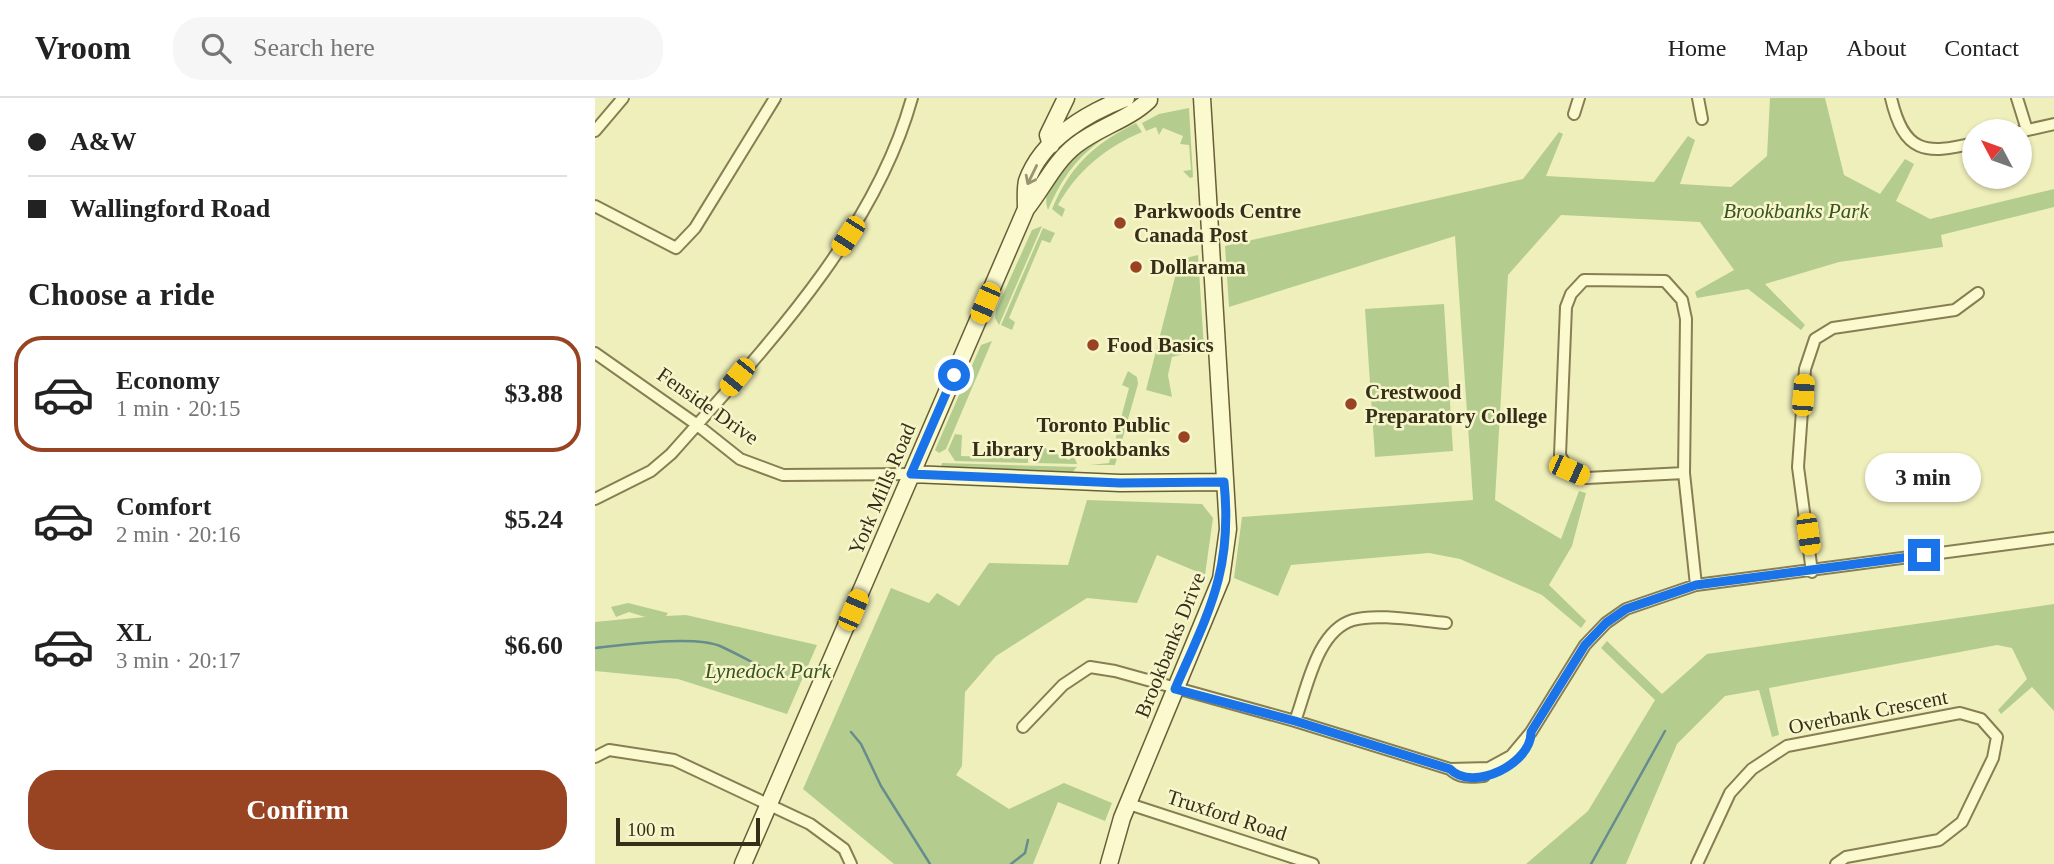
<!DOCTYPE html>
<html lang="en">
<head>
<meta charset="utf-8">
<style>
	:root { --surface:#fff; --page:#f6f6f6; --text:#222; --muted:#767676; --line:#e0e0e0; --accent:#984322 }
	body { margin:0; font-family:"Times New Roman",serif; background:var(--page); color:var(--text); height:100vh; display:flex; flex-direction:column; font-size:26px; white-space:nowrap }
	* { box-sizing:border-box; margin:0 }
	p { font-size:23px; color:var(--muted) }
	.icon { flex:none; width:38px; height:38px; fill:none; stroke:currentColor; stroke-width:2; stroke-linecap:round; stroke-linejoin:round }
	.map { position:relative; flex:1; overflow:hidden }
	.details { display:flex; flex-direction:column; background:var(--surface); width:595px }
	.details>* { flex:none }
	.guide { display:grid; align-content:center; height:154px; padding:0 28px; background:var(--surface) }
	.needle { width:46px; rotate:311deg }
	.buttons { position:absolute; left:1367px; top:21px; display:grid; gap:14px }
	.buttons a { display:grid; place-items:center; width:70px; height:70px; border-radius:50%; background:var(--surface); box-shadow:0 2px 5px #0004; font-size:35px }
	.scale { position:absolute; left:21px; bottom:18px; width:144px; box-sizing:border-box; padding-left:7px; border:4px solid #352f1a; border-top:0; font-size:19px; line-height:24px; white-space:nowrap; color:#352f1a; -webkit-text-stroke:5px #f7f6cb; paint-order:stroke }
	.end { position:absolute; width:32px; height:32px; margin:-16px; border:9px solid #1a73e8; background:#fff; box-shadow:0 0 0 4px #fff }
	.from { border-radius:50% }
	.bubble { position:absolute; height:49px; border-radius:24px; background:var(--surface); box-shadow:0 2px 5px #0004; font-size:23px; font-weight:800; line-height:49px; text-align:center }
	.car { position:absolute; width:21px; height:42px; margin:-21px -10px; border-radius:9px; box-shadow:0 0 5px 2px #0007; background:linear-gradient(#f5c518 24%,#345 0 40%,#f5c518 0 76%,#345 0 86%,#f5c518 0) }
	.guide b { display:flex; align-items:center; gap:24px; height:66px; font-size:26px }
	.guide b+b { border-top:2px solid var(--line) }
	.guide i { width:18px; height:18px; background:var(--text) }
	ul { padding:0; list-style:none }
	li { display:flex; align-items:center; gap:21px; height:116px; margin:0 14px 10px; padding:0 14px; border:4px solid transparent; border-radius:28px }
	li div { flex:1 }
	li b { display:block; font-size:26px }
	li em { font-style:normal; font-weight:800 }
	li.on { border-color:var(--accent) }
	li>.icon { width:63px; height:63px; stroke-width:1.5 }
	h2 { padding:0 28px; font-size:32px; line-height:84px }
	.primary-button { display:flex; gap:14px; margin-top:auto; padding:14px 28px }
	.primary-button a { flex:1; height:80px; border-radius:28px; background:var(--accent); color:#fff; font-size:28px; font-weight:800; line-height:80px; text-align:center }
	header { display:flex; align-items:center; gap:42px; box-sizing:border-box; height:98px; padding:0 35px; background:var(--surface); border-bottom:2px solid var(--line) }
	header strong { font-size:33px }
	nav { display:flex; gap:38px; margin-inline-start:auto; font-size:24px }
	.search { width:490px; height:63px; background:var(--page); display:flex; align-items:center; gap:18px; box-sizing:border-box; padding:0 24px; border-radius:28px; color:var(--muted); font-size:26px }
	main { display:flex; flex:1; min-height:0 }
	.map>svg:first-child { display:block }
</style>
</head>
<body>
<header>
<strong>Vroom</strong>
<div class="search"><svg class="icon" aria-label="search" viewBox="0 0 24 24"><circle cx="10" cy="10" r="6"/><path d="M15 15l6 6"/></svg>Search here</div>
<nav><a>Home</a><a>Map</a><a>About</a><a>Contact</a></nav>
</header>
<main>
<section class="details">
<div class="guide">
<b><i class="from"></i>A&amp;W</b>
<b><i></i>Wallingford Road</b>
</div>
<h2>Choose a ride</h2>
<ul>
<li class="on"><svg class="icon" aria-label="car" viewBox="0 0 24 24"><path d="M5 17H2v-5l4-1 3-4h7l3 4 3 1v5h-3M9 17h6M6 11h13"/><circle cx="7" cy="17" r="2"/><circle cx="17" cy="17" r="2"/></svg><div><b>Economy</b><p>1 min · 20:15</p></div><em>$3.88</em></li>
<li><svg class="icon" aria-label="car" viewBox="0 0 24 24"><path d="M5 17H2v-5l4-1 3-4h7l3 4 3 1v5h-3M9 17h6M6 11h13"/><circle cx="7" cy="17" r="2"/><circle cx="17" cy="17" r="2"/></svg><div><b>Comfort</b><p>2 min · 20:16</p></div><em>$5.24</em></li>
<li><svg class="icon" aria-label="car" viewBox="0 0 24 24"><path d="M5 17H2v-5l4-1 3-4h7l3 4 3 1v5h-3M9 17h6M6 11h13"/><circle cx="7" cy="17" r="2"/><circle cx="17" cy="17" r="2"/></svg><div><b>XL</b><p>3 min · 20:17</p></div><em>$6.60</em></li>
</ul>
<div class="primary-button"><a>Confirm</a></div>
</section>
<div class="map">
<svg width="1459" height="766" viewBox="0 0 1459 766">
	<rect width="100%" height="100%" fill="#efefbb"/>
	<path fill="#b4cd8f" d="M1175,0H1230L1249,77L1285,96L1310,61L1319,66L1301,103L1335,121L1459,91V109L1346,137L1348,149L1244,164L1170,186L1210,227L1206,232L1153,191L1102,200L1100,194L1139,172L1105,124L966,117L913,177L900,402L966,441L984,393L991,395L977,448L954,487L991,523L986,530L947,497L865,461L834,455L696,467L683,498L639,480L647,419L878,402L860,138L634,209L630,148L928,81L964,34L968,36L951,78L1059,84L1093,38L1100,42L1085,86L1136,89L1172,58Z
		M594,10L598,79L595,80L588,73L596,72L594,47L585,46L588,38L568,30L564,37L561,29L551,33L547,25L564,16Z
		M540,21C534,27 521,32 512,38C482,59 468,78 453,112C439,76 516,34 540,21Z
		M541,25L547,34C511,49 482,73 463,107L470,111L467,119L457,111C475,68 499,46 541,25Z
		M447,128L404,227L400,220L401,212L437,132Z
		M448,130L460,135L455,145L447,142L414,220L420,224L417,232L406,227Z
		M603,157L609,251L577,259L573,277L577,299L551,292L580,179L591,160Z
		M849,206L858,353L780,359L770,211Z
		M397,243L351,351L344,355L340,352L386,247Z
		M533,273L542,279L543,286L520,367H495L514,365L534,290L527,287Z
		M360,336L367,337L366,358L433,360V365L360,363L353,352Z
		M448,349L474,362L478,355L482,366L438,365V359L443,358Z
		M347,365L482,369L475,377L349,370L346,369Z
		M492,402L607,406L618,420L610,477L562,457L542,505L492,500L401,558L370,594L367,668L361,677L414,711L469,685L517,705L510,723L463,704L438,766H299L208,691L296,490L334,505L342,495L364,508L394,465L473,467Z
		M33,505L73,515L71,518L91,517L222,547L192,616L83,581L0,573V524L50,519L34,514L21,519L16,509Z
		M1459,506V613L1437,589L1406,616L1403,612L1432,581L1417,550L1402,547L1174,590L1184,637L1177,639L1164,592L1130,598L1082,646L1031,766H931L993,713L1060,602L1006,550L1012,543L1067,596L1112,556Z"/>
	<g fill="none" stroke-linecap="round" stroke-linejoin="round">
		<path stroke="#678c8d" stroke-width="2.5" d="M0,550C29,547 99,537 125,548C145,557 167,570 187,579
			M256,634L266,646L286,688L335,766
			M416,766L430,755L433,742
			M996,766L1070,633"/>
		<defs>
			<path id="street" d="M1103,0L1107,21
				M1296,0C1309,55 1330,57 1379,45
				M1422,0L1432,32
				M979,16L984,0
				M0,33L28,0
				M1424,34L1459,26
				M0,108L81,150L100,130L180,0
				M0,255L101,326L145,361L188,377L316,376
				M1089,375L992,380L973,372L965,357L971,209L976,196L989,182L1070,183L1087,202L1091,221L1089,375L1101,487
				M0,401L56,373L76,356C168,252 279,137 317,0
				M1217,474L1203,369L1210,271L1220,241L1238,230L1360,212L1383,195
				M700,623C712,592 721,533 758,522C782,515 825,523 851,525
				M428,629L468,587L495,569L520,573L700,623L855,671C865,681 876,679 889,678
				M0,659L14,652L79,662L215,726L249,751L256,766
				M855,671L894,670L916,658L936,634L990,547L1011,525L1031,511L1101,487L1459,440
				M534,706L718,766
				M1102,766L1135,695L1157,671L1192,648L1365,615L1386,621L1402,639L1398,660L1367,724L1344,742L1251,759L1241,766"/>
			<path id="secondary" d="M456,47L453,37L471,0
				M431,111C431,102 430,91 432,83C447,41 492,15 531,0
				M316,376L525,385L629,384
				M148,766L431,111C448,90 459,64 481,47C504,29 533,22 554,2
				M514,766L527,720L626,481L633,431L607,0"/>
		</defs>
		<use href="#street" stroke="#877e54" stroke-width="14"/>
		<use href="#secondary" stroke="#685e38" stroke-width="19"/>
		<use href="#street" stroke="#faface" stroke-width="10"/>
		<use href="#secondary" stroke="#faface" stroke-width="16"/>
	</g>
	<defs><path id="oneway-shaft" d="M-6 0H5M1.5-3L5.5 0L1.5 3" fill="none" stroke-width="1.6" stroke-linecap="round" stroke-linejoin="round" transform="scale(1.75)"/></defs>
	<use stroke="#989474" href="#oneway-shaft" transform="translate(437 77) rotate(116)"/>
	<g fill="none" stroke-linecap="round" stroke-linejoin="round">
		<path stroke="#1a73e8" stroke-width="9" d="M359,277L316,376L525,385L629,384C638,472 614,513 580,591L700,623L855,671C878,695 937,665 936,634L990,547L1011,525L1031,511L1101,487L1329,457"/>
	</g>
	<g fill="#984322" stroke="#f7f6cb" stroke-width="2.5">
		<circle cx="525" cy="125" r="7"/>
		<circle cx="541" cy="169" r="7"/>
		<circle cx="498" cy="247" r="7"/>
		<circle cx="756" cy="306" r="7"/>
		<circle cx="589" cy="339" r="7"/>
	</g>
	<g text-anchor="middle" stroke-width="5" stroke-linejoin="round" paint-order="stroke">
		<g font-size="21" font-weight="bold" fill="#352f1a" stroke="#f7f6cb" text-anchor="start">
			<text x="539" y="120">Parkwoods Centre<tspan x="539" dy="24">Canada Post</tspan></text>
			<text x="555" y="176">Dollarama</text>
			<text x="512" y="254">Food Basics</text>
			<text x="770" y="301">Crestwood<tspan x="770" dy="24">Preparatory College</tspan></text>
			<text x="575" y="334" text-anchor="end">Toronto Public<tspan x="575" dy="24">Library - Brookbanks</tspan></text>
		</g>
		<g font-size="21" font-style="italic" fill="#375320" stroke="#f7f6cb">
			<text x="1201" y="120">Brookbanks Park</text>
			<text x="173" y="580">Lynedock Park</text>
		</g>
		<g font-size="21" fill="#352f1a" stroke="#f7f6cb">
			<text transform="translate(113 308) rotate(35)" y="7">Fenside Drive</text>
			<text transform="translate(287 391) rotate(-67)" y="7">York Mills Road</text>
			<text transform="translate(575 547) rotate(-68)" y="7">Brookbanks Drive</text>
			<text transform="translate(1273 614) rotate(-11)" y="7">Overbank Crescent</text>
			<text transform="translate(632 717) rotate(18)" y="7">Truxford Road</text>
		</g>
	</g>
</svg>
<div class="buttons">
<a><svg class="needle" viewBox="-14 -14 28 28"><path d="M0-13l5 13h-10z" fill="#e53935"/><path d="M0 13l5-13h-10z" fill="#767676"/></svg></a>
</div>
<div class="scale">100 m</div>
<i class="end from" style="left:359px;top:277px"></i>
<i class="end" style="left:1329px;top:457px"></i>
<div class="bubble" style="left:1270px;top:355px;width:116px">3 min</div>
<i class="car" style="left:253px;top:138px;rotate:213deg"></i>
<i class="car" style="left:390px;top:205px;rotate:203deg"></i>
<i class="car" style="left:142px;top:279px;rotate:219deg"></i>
<i class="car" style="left:1208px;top:297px;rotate:4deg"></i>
<i class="car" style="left:974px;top:372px;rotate:114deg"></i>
<i class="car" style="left:1213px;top:436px;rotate:172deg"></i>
<i class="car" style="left:258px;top:512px;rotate:23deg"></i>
</div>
</main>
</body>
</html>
